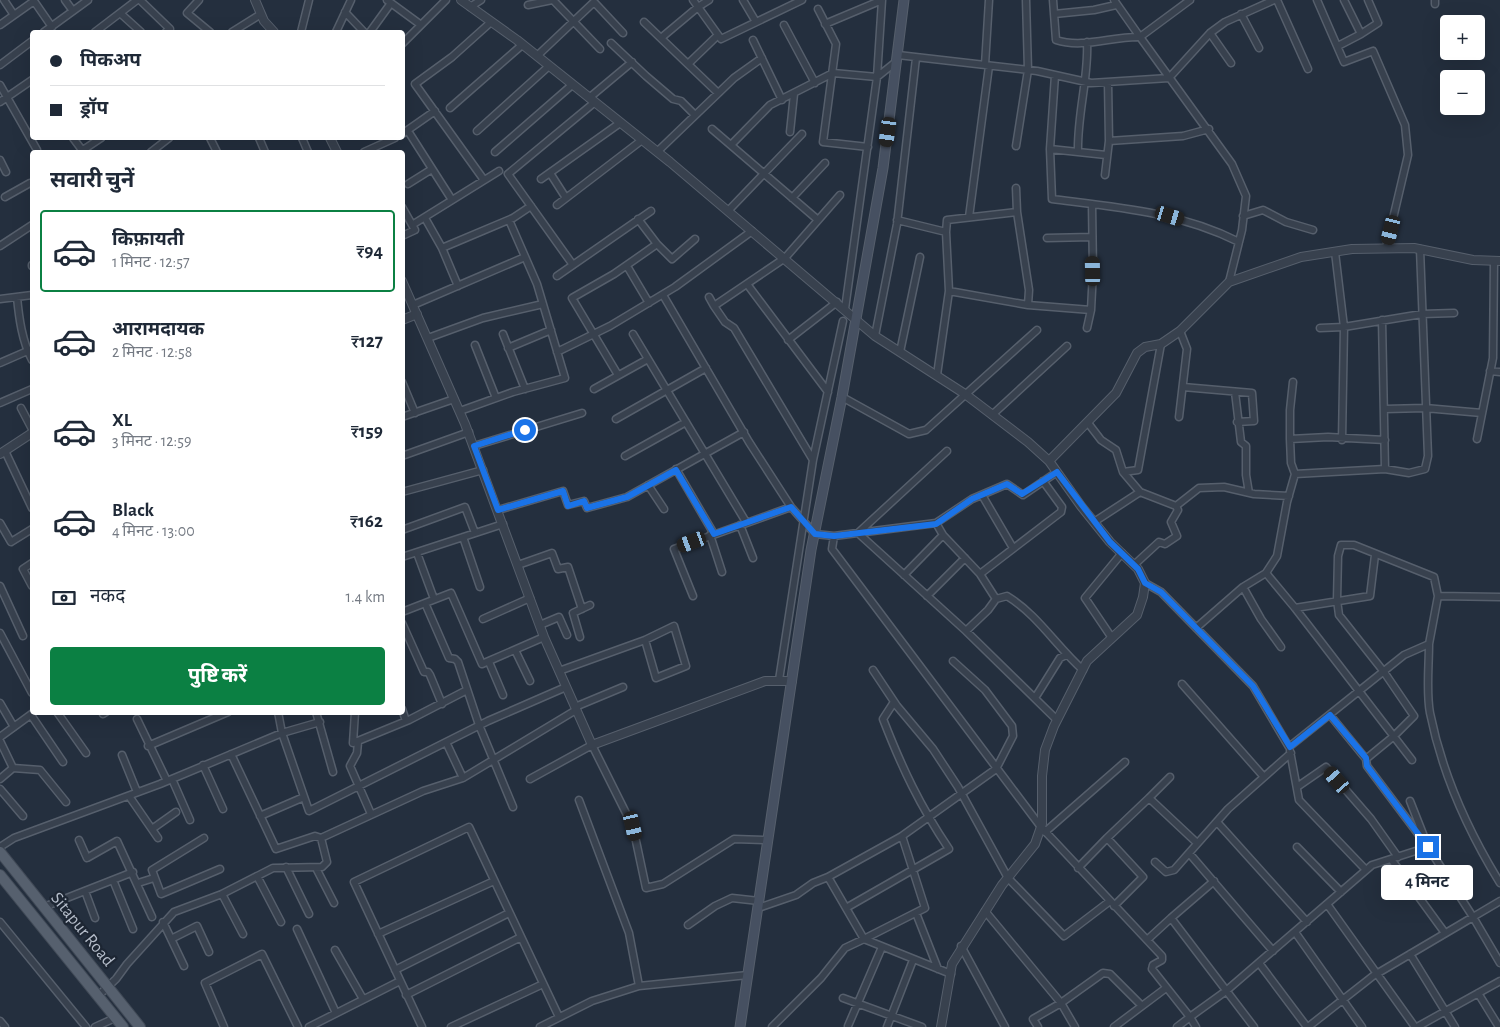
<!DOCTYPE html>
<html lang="hi">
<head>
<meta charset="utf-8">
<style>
	:root { --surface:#fff; --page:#f2f2f3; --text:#1f2937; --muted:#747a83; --line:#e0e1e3; --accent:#0b8043 }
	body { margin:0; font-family:"Alegreya Sans","Noto Sans Devanagari",sans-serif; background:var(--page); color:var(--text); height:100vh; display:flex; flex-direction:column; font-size:19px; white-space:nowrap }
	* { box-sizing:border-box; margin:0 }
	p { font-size:16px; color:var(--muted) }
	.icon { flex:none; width:28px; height:28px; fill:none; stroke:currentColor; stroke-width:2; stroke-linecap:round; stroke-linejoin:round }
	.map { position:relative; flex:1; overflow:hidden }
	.drawer { position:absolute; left:30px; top:150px; width:375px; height:565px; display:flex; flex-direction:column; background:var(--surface); border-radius:5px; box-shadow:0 5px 20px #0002 }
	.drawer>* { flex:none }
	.banner { position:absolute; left:30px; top:30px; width:375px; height:110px; border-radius:5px; box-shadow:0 5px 20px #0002; display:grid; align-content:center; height:110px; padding:0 20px; background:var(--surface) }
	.controls { position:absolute; left:1440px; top:15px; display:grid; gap:10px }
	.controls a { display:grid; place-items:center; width:45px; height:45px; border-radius:5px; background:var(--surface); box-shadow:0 5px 20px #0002; font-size:25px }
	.end { position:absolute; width:22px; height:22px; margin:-11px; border:6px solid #1a73e8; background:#fff; box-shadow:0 0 0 2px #fff }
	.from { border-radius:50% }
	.bubble { position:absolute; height:35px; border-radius:5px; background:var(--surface); box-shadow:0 5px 20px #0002; font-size:16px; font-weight:700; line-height:35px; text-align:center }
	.car { position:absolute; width:15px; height:30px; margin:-15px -8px; border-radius:6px; box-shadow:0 0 4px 1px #0007; background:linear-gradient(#222 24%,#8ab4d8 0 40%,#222 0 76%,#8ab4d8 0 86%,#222 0) }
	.banner b { display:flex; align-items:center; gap:18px; height:48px; font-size:19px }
	.banner b+b { border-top:1px solid var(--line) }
	.banner i { width:12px; height:12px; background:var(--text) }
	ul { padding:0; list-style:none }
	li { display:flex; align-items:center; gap:15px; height:82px; margin:0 10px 8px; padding:0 10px; border:2px solid transparent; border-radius:5px }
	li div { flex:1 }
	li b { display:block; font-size:19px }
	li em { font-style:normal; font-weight:700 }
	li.selected { border-color:var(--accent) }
	li>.icon { width:45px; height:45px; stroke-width:1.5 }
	h2 { padding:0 20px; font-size:22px; line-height:60px }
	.pay { display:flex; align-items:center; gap:12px; height:55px; padding:0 20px; font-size:19px }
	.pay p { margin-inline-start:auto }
	.action { display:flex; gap:10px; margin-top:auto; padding:10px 20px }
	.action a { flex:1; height:58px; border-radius:5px; background:var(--accent); color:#fff; font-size:20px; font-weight:700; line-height:58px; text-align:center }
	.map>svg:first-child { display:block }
</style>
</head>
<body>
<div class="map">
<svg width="1500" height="1027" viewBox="0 0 1500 1027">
	<rect width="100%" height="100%" fill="#242f3e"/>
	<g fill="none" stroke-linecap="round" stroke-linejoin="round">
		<defs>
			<path id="minor" d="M4,0L14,15
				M65,0L73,11
				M140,0L170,29L166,32
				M199,0L187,13L210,32
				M387,0L421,25
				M553,0L600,49
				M693,0L721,39L802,0
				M743,0L756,22
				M1053,0L1056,40C1083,49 1113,36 1140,37L1114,0
				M1190,0L1140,37L1232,164L1246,196L1242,230L1229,282
				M1277,0L1308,69
				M1317,0L1344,62L1373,51L1405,125L1408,155L1386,248
				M1344,0L1361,34L1378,23L1368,0
				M1435,0V4
				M528,5L552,0
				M470,7L481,0
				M818,9L836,44L823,142L868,147
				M345,12L364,32
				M120,13L141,32
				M1054,14L1094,10L1116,5
				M1241,14L1259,48
				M644,22L718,93
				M825,24L882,0
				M0,25L34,1L52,27
				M784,25L815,83
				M44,32L88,0
				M95,32L137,0
				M232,32L261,14
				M301,32L309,0
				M336,32L351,0
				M370,32L391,3
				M1210,33L1231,63
				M661,38L698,7L709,0
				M753,40L782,100
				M611,43L646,76L673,99L681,101L695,115
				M402,44L446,0
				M1338,46L1361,34
				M898,55L1037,71L1091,83L1169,78L1210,33L1225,22L1274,0
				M537,56L594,2L623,33
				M688,64L718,35
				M0,65L32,41
				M1055,75L1050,149L1106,155
				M0,85L37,150
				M589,98L632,62
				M0,102L32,80
				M450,108L522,45
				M712,129L818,220
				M408,131L452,200
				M477,131L549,66
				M790,132L794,94
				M402,134L435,111
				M73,138L82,150
				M210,138L217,152
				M259,138L265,152
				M302,138L308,152
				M1109,141L1183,136L1209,129
				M731,145L770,105L833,73L877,77L897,61
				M1016,146L1028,70L1026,0
				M1050,149L1052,199C1116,207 1180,212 1239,242
				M80,152L101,138
				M151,152L169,138
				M364,152L395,138
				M495,152L572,85
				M657,152L734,78L762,58
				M1078,152C1077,114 1089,77 1087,42
				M0,160L6,172
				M550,173L566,198
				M1105,175L1109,141L1108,82
				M541,179L620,123
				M484,180L415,84L452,57L491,22
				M408,184L432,169
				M1016,188L1017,212
				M5,197L30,183
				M792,198L825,163
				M557,205L642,140
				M402,207L415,230L402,236
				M728,211L802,134
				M1243,216L1263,210L1286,222L1313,230
				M969,217L989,66L985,65L989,0
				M425,218L442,248L458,286
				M638,219L657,244L672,259L695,239
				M897,220L946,232L947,220L1017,212L1029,290L1028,305L949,291L946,232
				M412,225L499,171
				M1047,238L1092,237
				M0,246L32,225
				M442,248L513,218L531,206
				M1335,252L1344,327L1342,440
				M573,265L508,174L595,102
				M32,266V265
				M627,266L649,303
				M557,276L651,211
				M747,284L828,392
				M663,295L749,442L791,507
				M17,297C19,318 22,341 32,360
				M709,297L714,306
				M0,299L32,295
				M413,305L525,257
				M1028,305L1091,310L1093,271L1092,204
				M845,309L877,77L882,0
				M1382,320L1385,469
				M1087,328L1091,310
				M1320,328L1344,327L1422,314L1454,313
				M503,334L525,389
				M633,334L746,522
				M875,336L897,224L916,58
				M428,338L483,318L543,304
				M788,340L837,302
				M475,345L496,398
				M508,348L551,330
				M557,352L610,326L675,287L752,231
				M900,352L920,257
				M0,363L32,349
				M1490,371L1500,372
				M618,375L572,298L614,274L657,244
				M937,375L949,291
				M402,382L415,413
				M1183,387L1252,393L1254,421L1237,422
				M594,389L648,359
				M1235,392L1241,442L1246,446V475L1249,493
				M842,397L909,434L926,430L1037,330
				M0,403L32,389
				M21,408L32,429
				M1385,409L1425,408L1482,413
				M460,411L513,392L565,378L537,284L509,220
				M992,415L1067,346
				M402,417L454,399
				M1179,417L1187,349L1180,331
				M616,419L706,368
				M1088,423L1101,440L1116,450L1123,472
				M1290,439L1328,437L1385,440
				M1477,439L1493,358L1494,262
				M474,446L582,413
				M5,451L32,508
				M947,451L858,533L966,631L1057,720
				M402,456L469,432
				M625,456L686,422
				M813,460L734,328L725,322L714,306L785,258L840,195
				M676,469L714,534
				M1295,474L1385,469L1409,473L1425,469L1428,456L1420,249
				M648,485L664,509
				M402,492L483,470
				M1140,492L1123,472L1138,470L1161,344
				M982,495L1013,548
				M498,510L563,491L568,505L584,501L587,508L627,497L744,432
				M1094,522L1140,492L1176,506L1199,488L1224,487L1254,494L1289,496
				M0,523L11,542L32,529
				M936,523L943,535L980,574L996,599
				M740,525L753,558
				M402,530L465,507L475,533
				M710,535L722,572
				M834,536L832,549L1041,827L1147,940L1171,918L1254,1027
				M463,537L480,587
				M417,553L434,599
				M402,557L503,524
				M32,563L23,569L32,586
				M518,565L552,553L558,569L568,567L582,609
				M1134,565L1159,542L1165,544L1177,536L1171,522L1178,510L1176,506
				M1266,573L1295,608L1412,760
				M980,574L1061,512L1062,507L1043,481
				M904,575L943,535
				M1145,583L1161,592L1253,686L1289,747L1404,655L1429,644C1429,666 1426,692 1430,713C1442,773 1468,831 1500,883
				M0,586L23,636
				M1243,587L1261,619L1281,647
				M693,596L674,549L791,507L815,534L834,536L936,523L972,499L1007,484L1023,495L1057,472
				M927,596L965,558
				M1438,596L1500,597
				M425,603L449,658L455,659L458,662L479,725L513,807
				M1295,608L1370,596L1375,555
				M402,612L451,593L482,664L544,637
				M483,619L530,598
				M402,623L424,672H428L430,675L442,704
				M540,625L559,617L567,635
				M1196,628L1243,587L1266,573L1277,556L1287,502L1295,474L1291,463L1290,439V410L1293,382
				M966,631L988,610L996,599L1007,596C1038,615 1056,646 1083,670
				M0,633L32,693
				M580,637L573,613L590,605
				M1112,638L1085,598L1122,553
				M515,650L530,681
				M489,662L503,695
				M873,670L897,706L933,749L958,787L1008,878L1064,936L1110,901
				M559,671L645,640L674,626L686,666L656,678L645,640
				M779,680L813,460L843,321
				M1182,684L1264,777
				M1035,698L1060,658L1066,655
				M0,703L14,727
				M575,707L623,687
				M402,709L406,721
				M57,712L86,753
				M278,712L282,733L309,811L488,721L566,687
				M316,712L333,772
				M355,712L353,743L409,720L467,690
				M103,714L106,712
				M31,715L63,762
				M1330,715L1366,759L1367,766L1428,847
				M137,719L167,781
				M0,737L33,713
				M0,741L13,768L0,779
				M358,742L357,753L350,766L371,814
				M446,742L463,778
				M148,746L228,712
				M1290,751L1299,800L1366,870
				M231,754L276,849L315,836L321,838L423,791L463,778L576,710
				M122,755L137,792
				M1366,759L1394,736L1414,716L1384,672L1339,615L1337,600L1338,556L1341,545H1354L1434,577L1438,596L1429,644
				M203,765L223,809
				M13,768L40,770L66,802
				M172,779L190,820
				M530,779L592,745L633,827L646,888L663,884L734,839L767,840
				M1297,787L1326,767L1371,819L1398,857
				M0,789L23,816
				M129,796L158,838
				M1149,798L1170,777
				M1410,801L1425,839
				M260,816L304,797
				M1217,822L1307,922
				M152,829L176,812
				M1045,832L1125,762
				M902,836L828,877L864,939L925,908L902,836L996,769L1013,736L1012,726L985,690L953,661
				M204,838L152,870L161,894L220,869
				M1107,838L1149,798L1197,843
				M79,840L87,858L117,841L152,917
				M0,847L14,838L160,784L282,733L320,722
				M1297,847L1341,892
				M1391,859L1445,933
				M1155,862L1166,872L1174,870L1189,853
				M286,867L309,914
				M316,868L334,903
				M1078,868L1107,838L1143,877L1114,906
				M257,876L281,922
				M113,880L133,929
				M138,883L154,878
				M85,891L95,918
				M222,894L243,934
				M1327,904L1415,1027
				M758,908L796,895L813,883L828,877
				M846,908L949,849C920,806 902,768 883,719L894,702
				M45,909L49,905L133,872
				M985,911L1061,1003L1075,1027
				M916,913L938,969
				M1171,918L1214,881
				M0,922L86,1027
				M163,922L184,966
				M688,925L715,906L732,898L759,901
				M297,929L336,1013
				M1295,932L1362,1027
				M378,934L494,881
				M171,939L197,926L209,952
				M1147,940L1162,956V960L1153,965L1152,969L1190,1017L1226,991L1372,865L1428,847L1473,917L1500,901
				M961,946L1005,1027
				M335,950L363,999
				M1273,951L1189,853L1228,809L1291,753
				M1410,954L1455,1027
				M1259,963L1307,1027
				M395,970L509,913
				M639,986L748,975
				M1478,993L1499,1027
				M406,995L521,937
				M98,996L116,979L127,964L174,912L222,894L273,868L322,867L327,862L321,838
				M843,998L922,1027
				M0,1021L5,1027
				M848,1026L882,947
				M95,1027L115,1018
				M224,1027L205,983L262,954L298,1027
				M309,1027L400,981
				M422,1027L354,882L469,827L559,1017
				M451,1027L543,984
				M540,1027L592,1001L639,986L629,933L579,800
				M772,1027L821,978L845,948L864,939L951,974
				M887,1027L913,960
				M1038,1027L1033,1019L1061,1003L1103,973L1110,974L1142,1006
				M1114,1027L1166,988
				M1177,1027L1190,1017L1196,1027
				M1308,1027L1373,976L1473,917L1500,963
				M1417,1027L1500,981"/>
			<path id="tertiary" d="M255,0L264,21L274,32
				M461,0L517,40L670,162L875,336L965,394L1028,442L1049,461L1081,506L1110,542L1138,569L1145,583L1143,597L1137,615L1087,661L1054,726L1045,750L1042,776V824L1035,844L1002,885L952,964L941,1027
				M330,138L337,152
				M402,281L465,424L544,637L592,745L765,681H792
				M402,320L417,314
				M0,454L32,433
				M1049,461L1116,393L1137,353L1145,347L1161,344L1180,331L1229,282L1301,257L1352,249L1414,248L1473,260L1500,261"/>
			<path id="secondary" d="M740,1027L811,550L842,397L883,168L904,0"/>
			<path id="primary" d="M0,852L140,1027
				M0,875L123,1027"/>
		</defs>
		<use href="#minor" stroke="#565f6c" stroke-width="9"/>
		<use href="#tertiary" stroke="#565f6c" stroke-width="10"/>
		<use href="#secondary" stroke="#565f6c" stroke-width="11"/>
		<use href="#primary" stroke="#414a57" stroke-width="12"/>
		<use href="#minor" stroke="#38414e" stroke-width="6"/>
		<use href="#tertiary" stroke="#38414e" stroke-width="8"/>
		<use href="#secondary" stroke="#465061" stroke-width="9"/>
		<use href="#primary" stroke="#56606e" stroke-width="10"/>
	</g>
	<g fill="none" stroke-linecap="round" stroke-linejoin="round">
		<path stroke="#1a73e8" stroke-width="6" d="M525,430L474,446L498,510L563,491L568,506L584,501L587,508L627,497L676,470L714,534L791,507L815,534L834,536L936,524L972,499L1007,484L1022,494L1057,472L1110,542L1138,569L1145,583L1161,592L1253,686L1290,747L1330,715L1366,758L1367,766L1428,847"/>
	</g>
	<g text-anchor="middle" stroke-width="4.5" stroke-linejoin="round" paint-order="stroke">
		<g font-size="18" fill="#b4bcc9" stroke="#1d2633">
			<text transform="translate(83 929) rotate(51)" y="6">Sitapur Road</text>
		</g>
	</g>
</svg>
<div class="controls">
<a>+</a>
<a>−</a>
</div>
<i class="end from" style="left:525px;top:430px"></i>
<i class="end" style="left:1428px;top:847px"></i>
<div class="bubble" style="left:1381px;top:865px;width:92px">4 मिनट</div>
<i class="car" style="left:888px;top:132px;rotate:188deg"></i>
<i class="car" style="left:1170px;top:216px;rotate:107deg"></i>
<i class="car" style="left:1391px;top:230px;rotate:194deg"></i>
<i class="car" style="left:1093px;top:271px;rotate:359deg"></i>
<i class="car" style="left:692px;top:542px;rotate:250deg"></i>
<i class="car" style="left:1337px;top:780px;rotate:319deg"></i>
<i class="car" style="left:633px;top:826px;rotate:167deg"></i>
<div class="banner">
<b><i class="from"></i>पिकअप</b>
<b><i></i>ड्रॉप</b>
</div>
<section class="drawer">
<h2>सवारी चुनें</h2>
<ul>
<li class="selected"><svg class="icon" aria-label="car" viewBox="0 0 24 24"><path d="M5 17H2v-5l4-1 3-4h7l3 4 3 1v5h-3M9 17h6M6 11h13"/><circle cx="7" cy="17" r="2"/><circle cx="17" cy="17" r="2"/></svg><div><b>किफ़ायती</b><p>1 मिनट · 12:57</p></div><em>₹94</em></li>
<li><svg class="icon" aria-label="car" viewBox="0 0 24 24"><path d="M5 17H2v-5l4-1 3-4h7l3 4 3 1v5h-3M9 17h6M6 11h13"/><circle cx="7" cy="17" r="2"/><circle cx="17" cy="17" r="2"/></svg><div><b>आरामदायक</b><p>2 मिनट · 12:58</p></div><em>₹127</em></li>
<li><svg class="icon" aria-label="car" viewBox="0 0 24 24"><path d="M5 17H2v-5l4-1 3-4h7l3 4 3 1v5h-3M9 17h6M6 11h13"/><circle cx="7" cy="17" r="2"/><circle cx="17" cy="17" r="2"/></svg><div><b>XL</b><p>3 मिनट · 12:59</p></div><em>₹159</em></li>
<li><svg class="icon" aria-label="car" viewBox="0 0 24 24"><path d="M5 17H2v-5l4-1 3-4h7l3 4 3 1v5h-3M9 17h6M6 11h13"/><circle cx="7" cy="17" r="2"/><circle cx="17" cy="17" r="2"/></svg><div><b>Black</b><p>4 मिनट · 13:00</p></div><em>₹162</em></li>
</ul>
<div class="pay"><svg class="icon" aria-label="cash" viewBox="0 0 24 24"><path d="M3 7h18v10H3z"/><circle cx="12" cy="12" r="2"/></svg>नकद<p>1.4 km</p></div>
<div class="action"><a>पुष्टि करें</a></div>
</section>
</div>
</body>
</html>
